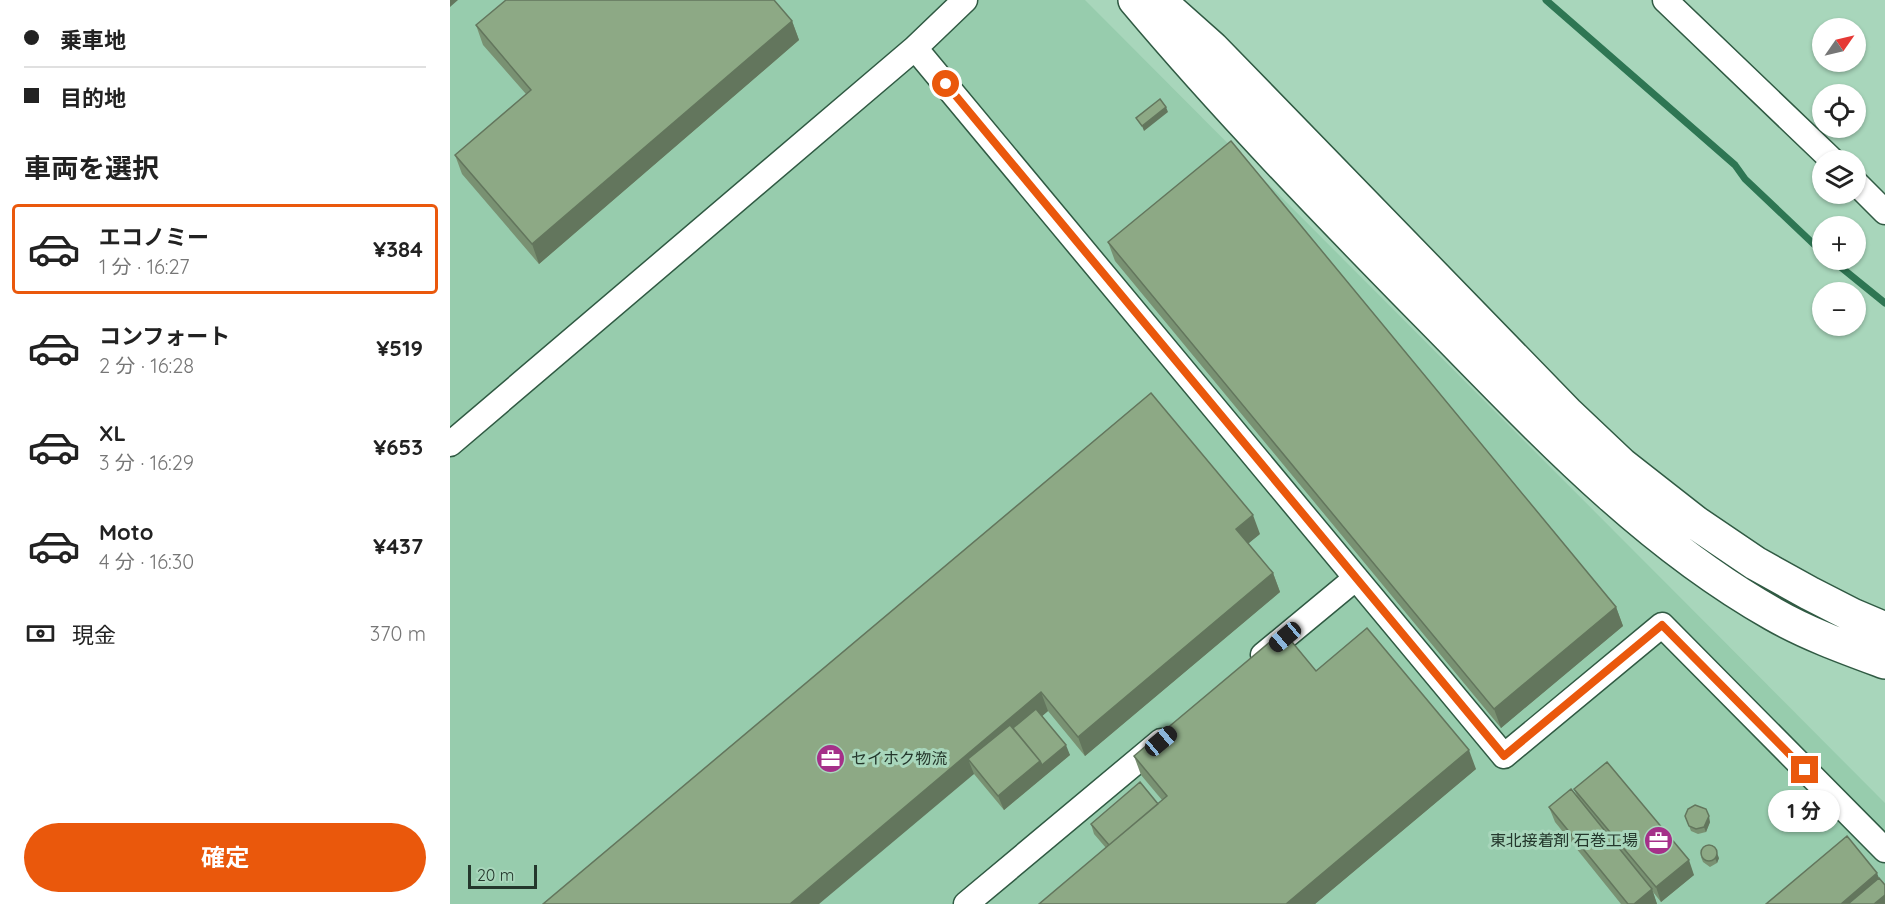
<!DOCTYPE html>
<html lang="ja">
<head>
<meta charset="utf-8">
<style>
	:root { --surface:#fff; --page:#f2f2f2; --text:#222; --muted:#767676; --line:#e0e0e0; --accent:#ea580c }
	body { margin:0; font-family:Quicksand,"Noto Sans JP",sans-serif; background:var(--page); color:var(--text); height:100vh; display:flex; flex-direction:column; font-size:22px; white-space:nowrap }
	* { box-sizing:border-box; margin:0 }
	p { font-size:20px; color:var(--muted) }
	.icon { flex:none; width:33px; height:33px; fill:none; stroke:currentColor; stroke-width:2; stroke-linecap:round; stroke-linejoin:round }
	.map { position:relative; flex:1; overflow:hidden }
	.side { display:flex; flex-direction:column; background:var(--surface); width:450px }
	.side>* { flex:none }
	.banner { display:grid; align-content:center; height:132px; padding:0 24px; background:var(--surface) }
	.needle { width:39px; rotate:56deg }
	.buttons { position:absolute; left:1362px; top:18px; display:grid; gap:12px }
	.buttons a { display:grid; place-items:center; width:54px; height:54px; border-radius:50%; background:var(--surface); box-shadow:0 2px 4px #0004; font-size:30px }
	.scale { position:absolute; left:18px; bottom:15px; width:69px; box-sizing:border-box; padding-left:6px; border:3px solid #24372c; border-top:0; font-size:16px; line-height:21px; white-space:nowrap; color:#24372c; -webkit-text-stroke:4px #a8d6bb; paint-order:stroke }
	.end { position:absolute; width:27px; height:27px; margin:-14px; border:8px solid #ea580c; background:#fff; box-shadow:0 0 0 3px #fff }
	.from { border-radius:50% }
	.bubble { position:absolute; height:42px; border-radius:21px; background:var(--surface); box-shadow:0 2px 4px #0004; font-size:20px; font-weight:700; line-height:42px; text-align:center }
	.car { position:absolute; width:18px; height:36px; margin:-18px -9px; border-radius:8px; box-shadow:0 0 4px 2px #0007; background:linear-gradient(#222 24%,#8ab4d8 0 40%,#222 0 76%,#8ab4d8 0 86%,#222 0) }
	.banner b { display:flex; align-items:center; gap:21px; height:57px; font-size:22px }
	.banner b+b { border-top:2px solid var(--line) }
	.banner i { width:15px; height:15px; background:var(--text) }
	ul { padding:0; list-style:none }
	li { display:flex; align-items:center; gap:18px; height:90px; margin:0 12px 9px; padding:0 12px; border:3px solid transparent; border-radius:6px }
	li div { flex:1 }
	li b { display:block; font-size:22px }
	li em { font-style:normal; font-weight:700 }
	li.selected { border-color:var(--accent) }
	li>.icon { width:54px; height:54px; stroke-width:1.5 }
	h2 { padding:0 24px; font-size:27px; line-height:72px }
	.pay { display:flex; align-items:center; gap:15px; height:66px; padding:0 24px; font-size:22px }
	.pay p { margin-inline-start:auto }
	.action { display:flex; gap:12px; margin-top:auto; padding:12px 24px }
	.action a { flex:1; height:69px; border-radius:36px; background:var(--accent); color:#fff; font-size:24px; font-weight:700; line-height:69px; text-align:center }
	main { display:flex; flex:1; min-height:0 }
	.map>svg:first-child { display:block }
</style>
</head>
<body>
<main>
<section class="side">
<div class="banner">
<b><i class="from"></i>乗車地</b>
<b><i></i>目的地</b>
</div>
<h2>車両を選択</h2>
<ul>
<li class="selected"><svg class="icon" aria-label="car" viewBox="0 0 24 24"><path d="M5 17H2v-5l4-1 3-4h7l3 4 3 1v5h-3M9 17h6M6 11h13"/><circle cx="7" cy="17" r="2"/><circle cx="17" cy="17" r="2"/></svg><div><b>エコノミー</b><p>1 分 · 16:27</p></div><em>¥384</em></li>
<li><svg class="icon" aria-label="car" viewBox="0 0 24 24"><path d="M5 17H2v-5l4-1 3-4h7l3 4 3 1v5h-3M9 17h6M6 11h13"/><circle cx="7" cy="17" r="2"/><circle cx="17" cy="17" r="2"/></svg><div><b>コンフォート</b><p>2 分 · 16:28</p></div><em>¥519</em></li>
<li><svg class="icon" aria-label="car" viewBox="0 0 24 24"><path d="M5 17H2v-5l4-1 3-4h7l3 4 3 1v5h-3M9 17h6M6 11h13"/><circle cx="7" cy="17" r="2"/><circle cx="17" cy="17" r="2"/></svg><div><b>XL</b><p>3 分 · 16:29</p></div><em>¥653</em></li>
<li><svg class="icon" aria-label="car" viewBox="0 0 24 24"><path d="M5 17H2v-5l4-1 3-4h7l3 4 3 1v5h-3M9 17h6M6 11h13"/><circle cx="7" cy="17" r="2"/><circle cx="17" cy="17" r="2"/></svg><div><b>Moto</b><p>4 分 · 16:30</p></div><em>¥437</em></li>
</ul>
<div class="pay"><svg class="icon" aria-label="cash" viewBox="0 0 24 24"><path d="M3 7h18v10H3z"/><circle cx="12" cy="12" r="2"/></svg>現金<p>370 m</p></div>
<div class="action"><a>確定</a></div>
</section>
<div class="map">
<svg width="1435" height="904" viewBox="0 0 1435 904">
	<rect width="100%" height="100%" fill="#a8d6bb"/>
	<path fill="#97ccad" d="M0,0H635L1435,803V904H0Z"/>
	<g fill="none" stroke-linecap="round" stroke-linejoin="round">
		<path stroke="#2e7653" stroke-width="7" d="M1096,0L1285,165L1295,179L1372,252
			M1382,260L1435,303"/>
		<defs>
			<path id="street" d="M1215,0L1382,160
				M465,48L1054,756L1212,625L1435,850
				M1406,183L1435,212
				M0,444L465,48L515,0
				M813,655L906,578
				M516,904L711,741"/>
			<path id="secondary" d="M685,0C775,107 874,209 972,309C1081,419 1187,537 1323,614C1358,634 1397,648 1435,662
				M708,0L762,48L1117,413L1172,465L1246,523L1305,563L1359,593L1402,615L1435,629"/>
		</defs>
		<use href="#street" stroke="#305a43" stroke-width="27"/>
		<use href="#secondary" stroke="#305a43" stroke-width="36"/>
		<use href="#street" stroke="#fff" stroke-width="24"/>
		<use href="#secondary" stroke="#fff" stroke-width="33"/>
	</g>
	<path fill="#799172" d="M342,21L349,40L89,264L12,174L5,155L76,94L33,45L26,25Z
		M658,242L1166,607L1173,626L1051,728L665,261Z
		M810,534L798,543L823,573L830,592L635,756L598,711L592,716L620,755L554,810L524,774L93,904Z
		M866,671L1026,769L865,904H589L656,848L644,834L641,824L708,804L712,800L691,775L684,756Z
		M1124,789L1244,875L1211,902L1203,892L1207,904H1171L1105,822L1099,807L1127,796Z
		M1235,816L1260,822L1256,832L1248,834L1241,831Z
		M1251,857L1269,858L1267,863L1260,867L1253,862Z"/>
	<path fill="#63765d" d="M0,0H8L0,7Z
		M342,21L349,40L89,264L82,244Z
		M716,107L718,112L694,131L692,126Z
		M803,515L810,534L793,548L786,529Z
		M823,573L830,592L635,756L628,737Z
		M1166,607L1173,626L1051,728L1044,709Z
		M591,692L598,711L568,737L518,759L524,774L369,904H340Z
		M616,745L620,755L554,810L548,796L590,761Z
		M1019,750L1026,769L865,904H836Z
		M1259,816L1260,822L1256,832L1254,827Z
		M1267,853L1269,858L1267,863L1265,858Z
		M1239,860L1244,875L1211,902L1206,887Z
		M1427,873L1433,888L1414,904H1391Z
		M1202,889L1207,904H1184Z
		M1435,895V904H1424Z"/>
	<path fill="#8da985" stroke="#63765d" stroke-width="1.5" d="M56,0H324L342,21L82,244L5,155L81,90L26,25Z
		M710,99L716,107L692,126L686,118Z
		M781,141L1166,607L1044,709L658,242Z
		M701,393L803,515L786,529L823,573L628,737L591,692L340,904H93Z
		M917,628L1019,750L836,904H589L717,796L684,756L833,631L866,671Z
		M586,709L616,745L592,765L590,761L563,728Z
		M560,725L590,761L548,796L518,759Z
		M1157,762L1239,860L1206,887L1124,789Z
		M690,782L708,804L659,845L641,824Z
		M1121,789L1202,889L1184,904H1178L1099,807Z
		M1245,805L1256,809L1259,816L1254,827L1246,829L1239,826L1235,816L1238,809Z
		M1397,836L1427,873L1391,904H1316Z
		M1251 853a8 8 0 1 1 16 0a8 8 0 1 1-16 0Z
		M1429,878L1435,885V895L1424,904H1398Z"/>
	<g fill="none" stroke-linecap="round" stroke-linejoin="round">
		<path stroke="#ea580c" stroke-width="8" d="M496,84L1054,756L1212,625L1355,770"/>
	</g>
	<defs>
		<symbol id="office-disc" viewBox="-11 -11 22 22"><circle r="9.5" fill="#a53089" stroke="#a8d6bb"/><path d="M-6-3h4V-5.5h4V-3h4V5H-6ZM-1-4.5V-3h2v-1.5ZM-6 0V1H6V0Z" fill="#fff"/></symbol>
	</defs>
	<g fill-rule="evenodd">
		<use href="#office-disc" x="364" y="742" width="33" height="33"/>
		<use href="#office-disc" x="1192" y="824" width="33" height="33"/>
	</g>
	<g text-anchor="middle" stroke-width="6" stroke-linejoin="round" paint-order="stroke">
		<g font-size="16" fill="#24372c" stroke="#a8d6bb" text-anchor="start">
			<text x="401" y="764">セイホク物流</text>
			<text x="1188" y="846" text-anchor="end">東北接着剤 石巻工場</text>
		</g>
	</g>
</svg>
<div class="buttons">
<a><svg class="needle" viewBox="-14 -14 28 28"><path d="M0-13l5 13h-10z" fill="#e53935"/><path d="M0 13l5-13h-10z" fill="#767676"/></svg></a>
<a><svg class="icon" aria-label="locate" viewBox="0 0 24 24"><circle cx="12" cy="12" r="6"/><path d="M12 2v4M12 18v4M2 12h4M18 12h4"/></svg></a>
<a><svg class="icon" aria-label="layers" viewBox="0 0 24 24"><path d="M12 4l9 5-9 5-9-5zM3 14l9 5 9-5"/></svg></a>
<a>+</a>
<a>−</a>
</div>
<div class="scale">20 m</div>
<i class="end from" style="left:496px;top:84px"></i>
<i class="end" style="left:1355px;top:770px"></i>
<div class="bubble" style="left:1318px;top:790px;width:72px">1 分</div>
<i class="car" style="left:835px;top:637px;rotate:230deg"></i>
<i class="car" style="left:711px;top:741px;rotate:50deg"></i>
</div>
</main>
</body>
</html>
